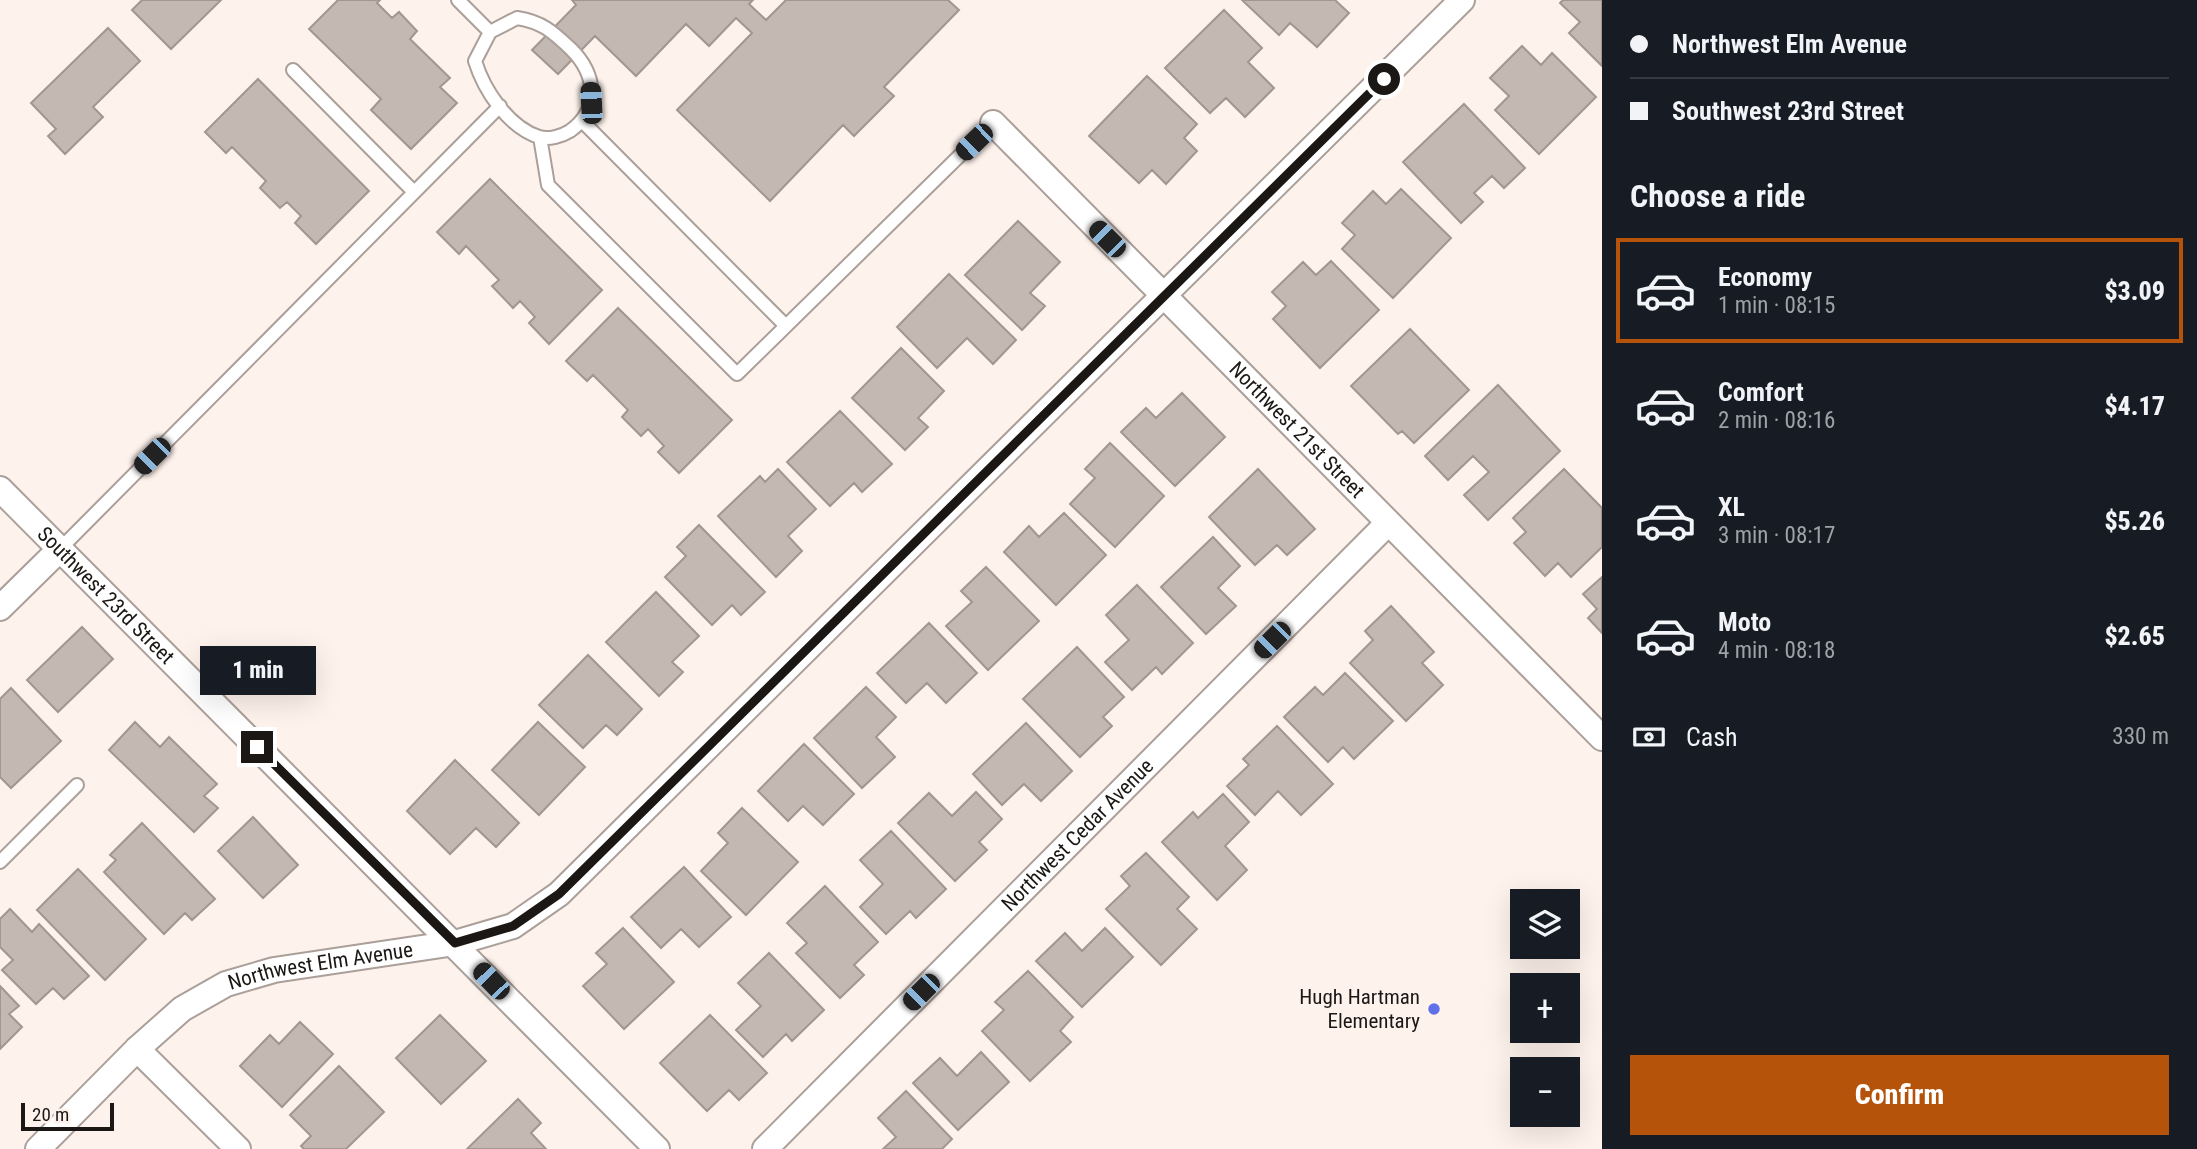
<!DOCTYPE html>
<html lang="en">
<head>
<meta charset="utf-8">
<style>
	:root { --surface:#171b24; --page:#20242c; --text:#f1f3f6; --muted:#9ea1a6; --line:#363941; --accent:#b45309 }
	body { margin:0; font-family:"Roboto Condensed",sans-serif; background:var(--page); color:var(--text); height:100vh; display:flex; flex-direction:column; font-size:26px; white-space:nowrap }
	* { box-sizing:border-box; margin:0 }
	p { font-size:23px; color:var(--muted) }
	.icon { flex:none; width:38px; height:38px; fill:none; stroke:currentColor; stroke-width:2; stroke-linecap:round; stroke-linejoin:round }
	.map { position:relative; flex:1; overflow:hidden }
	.sheet { display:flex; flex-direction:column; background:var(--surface); width:595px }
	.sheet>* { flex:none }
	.guide { display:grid; align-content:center; height:154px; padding:0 28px; background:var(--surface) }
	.buttons { position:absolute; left:1510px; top:889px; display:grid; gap:14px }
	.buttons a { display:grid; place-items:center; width:70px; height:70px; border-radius:0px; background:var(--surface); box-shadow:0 7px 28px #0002; font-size:35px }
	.scale { position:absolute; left:21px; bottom:18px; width:93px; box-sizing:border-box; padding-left:7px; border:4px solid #1b1715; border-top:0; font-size:19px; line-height:24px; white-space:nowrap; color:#1b1715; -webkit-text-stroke:5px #fef2ec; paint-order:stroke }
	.end { position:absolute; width:32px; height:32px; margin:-16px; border:9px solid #1b1715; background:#fff; box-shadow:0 0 0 4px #fff }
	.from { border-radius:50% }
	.bubble { position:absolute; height:49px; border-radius:0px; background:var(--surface); box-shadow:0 7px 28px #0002; font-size:23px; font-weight:800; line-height:49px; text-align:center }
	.car { position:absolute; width:21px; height:42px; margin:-21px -10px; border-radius:9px; box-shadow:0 0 5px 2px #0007; background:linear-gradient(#222 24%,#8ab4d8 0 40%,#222 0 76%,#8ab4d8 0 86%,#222 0) }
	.guide b { display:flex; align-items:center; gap:24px; height:66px; font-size:26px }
	.guide b+b { border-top:2px solid var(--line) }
	.guide i { width:18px; height:18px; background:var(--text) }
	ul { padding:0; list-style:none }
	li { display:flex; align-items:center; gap:21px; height:105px; margin:0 14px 10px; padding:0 14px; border:4px solid transparent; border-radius:0px }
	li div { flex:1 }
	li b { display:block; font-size:26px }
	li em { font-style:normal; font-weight:800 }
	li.selected { border-color:var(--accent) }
	li>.icon { width:63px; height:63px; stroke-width:1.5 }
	h2 { padding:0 28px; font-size:32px; line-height:84px }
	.pay { display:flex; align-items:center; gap:18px; height:77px; padding:0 28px; font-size:26px }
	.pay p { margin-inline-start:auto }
	.cta { display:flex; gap:14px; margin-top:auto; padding:14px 28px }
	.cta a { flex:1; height:80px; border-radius:0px; background:var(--accent); color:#fff; font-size:28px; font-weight:800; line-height:80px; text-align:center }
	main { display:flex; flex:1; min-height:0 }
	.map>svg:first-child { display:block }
</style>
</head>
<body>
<main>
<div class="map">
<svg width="1602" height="1149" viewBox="0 0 1602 1149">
	<rect width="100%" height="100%" fill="#fef2ec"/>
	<path fill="#c4b8b3" stroke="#a29691" stroke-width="2" d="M142,0H221L171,49L132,10Z
		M338,0H380L377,3L392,18L399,12L417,31L410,39L450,78L440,87L457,103L411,149L371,110L381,99L309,29Z
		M572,0H753L749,4L766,20L786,0H948L959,10L884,87L894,96L854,136L843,125L770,201L677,110L752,33L736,18L709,46L686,24L636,76L595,36L558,74L532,50L576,5Z
		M1242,0H1335L1349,13L1317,47L1290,23L1279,35Z
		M1563,0H1602V66L1569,33L1580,22L1560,3Z
		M1224,10L1262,48L1248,62L1274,88L1245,117L1226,98L1210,113L1165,68Z
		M108,28L140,61L93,107L103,117L65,154L48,136L56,129L31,103Z
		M1522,46L1541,65L1552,53L1596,97L1539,154L1495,110L1509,96L1490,78Z
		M1147,76L1197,124L1184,138L1197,151L1166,184L1152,170L1139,183L1089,136Z
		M258,79L369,191L316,244L295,223L301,216L287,202L280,208L260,188L266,181L232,147L226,153L205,132Z
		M1464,104L1525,168L1504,188L1492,176L1474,193L1483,202L1461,223L1403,162Z
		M490,179L602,290L549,344L529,323L535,317L520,301L513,308L492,286L499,280L466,246L459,254L437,232Z
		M1401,189L1451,238L1393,298L1342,249L1355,235L1342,223L1373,191L1386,204Z
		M1018,221L1060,262L1030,293L1045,306L1022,330L965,275Z
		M1331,261L1379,310L1320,368L1273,319L1286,306L1272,292L1303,262L1316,275Z
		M949,274L1016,340L993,364L967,338L937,368L897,327Z
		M618,308L732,420L679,473L658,452L664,446L648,429L641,436L622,417L628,410L593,375L587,381L566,361Z
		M1410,329L1469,390L1414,443L1402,431L1398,434L1351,386Z
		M901,348L944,391L918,418L928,427L905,450L852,398Z
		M1498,385L1560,451L1488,520L1464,495L1489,472L1473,456L1448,480L1425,456Z
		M1182,393L1225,437L1175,486L1121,432L1146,408L1156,418Z
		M840,411L892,464L862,492L854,483L830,506L787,462Z
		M1110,443L1164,496L1115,547L1070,504L1095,478L1085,469Z
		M778,469L816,509L788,536L802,551L776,577L718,516L760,476L765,482Z
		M1258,469L1315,529L1287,555L1277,545L1255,565L1209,517Z
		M1564,469L1602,508V547L1571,577L1558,563L1545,576L1514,543L1526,532L1513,518Z
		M1064,513L1106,555L1056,605L1004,552L1029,526L1039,537Z
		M699,525L765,592L741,615L732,605L712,625L665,577L686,556L677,547Z
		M1213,537L1240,566L1218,588L1236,606L1206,634L1161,587Z
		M986,567L1039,621L988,670L946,626L972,602L961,591Z
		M1602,577V633L1588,618L1597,609L1583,594Z
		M1137,585L1193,643L1162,674L1156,667L1132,690L1105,662L1129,640L1106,615Z
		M656,592L699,636L672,662L683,672L659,696L606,642Z
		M1391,606L1434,652L1422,663L1443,685L1406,721L1350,663L1373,640L1365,631Z
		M929,623L977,673L946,703L927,683L906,703L877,673Z
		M82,627L113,659L58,712L27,680Z
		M1077,647L1124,697L1103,717L1112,726L1080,757L1023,699Z
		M588,655L642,709L617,735L606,725L583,748L539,705Z
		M1345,673L1393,721L1354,759L1343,747L1328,762L1284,717L1315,687L1323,695Z
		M866,687L896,717L876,737L895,757L862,788L814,738Z
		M11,688L61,741L11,788L0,777V699Z
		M135,722L160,747L169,737L217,784L204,796L218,808L194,832L109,750Z
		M538,722L585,767L539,815L492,770Z
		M1026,723L1072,771L1041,801L1024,784L1002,805L973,774Z
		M1277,726L1333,784L1301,815L1278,791L1255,815L1227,786L1249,765L1243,759Z
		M804,744L854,794L823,825L803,806L788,821L758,791Z
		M455,760L519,823L496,847L476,828L450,854L407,811Z
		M976,792L1002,819L979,842L987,850L955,881L898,823L929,793L952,816Z
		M1223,794L1249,822L1225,846L1247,870L1217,900L1162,842L1193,812L1198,818Z
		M742,808L798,862L746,915L701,871L728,843L718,833Z
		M253,817L298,865L263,898L218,851Z
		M142,823L215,899L192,920L185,913L164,934L104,872L116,860L110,855Z
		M891,831L946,889L916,918L910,911L886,934L860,907L883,884L860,860Z
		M1146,853L1189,897L1177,909L1197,929L1161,965L1106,909L1130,886L1121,876Z
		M684,867L731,917L699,947L681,929L661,948L631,917Z
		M78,869L146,939L105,980L37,910Z
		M825,886L878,942L854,965L864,975L840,998L796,953L807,943L787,923Z
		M10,909L32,932L39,924L89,976L64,999L53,988L36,1004L2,970L13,960L0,947V919Z
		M623,928L674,982L624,1029L583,986L607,964L596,953Z
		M1105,928L1133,957L1082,1007L1036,961L1065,933L1082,951Z
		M769,953L824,1010L792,1041L786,1034L763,1057L736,1030L761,1006L738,983Z
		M1028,971L1073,1017L1060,1031L1071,1042L1030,1081L982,1031L1004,1010L995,1002Z
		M0,986L19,1006L9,1014L22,1027L0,1049Z
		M440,1015L486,1061L441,1104L396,1058Z
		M710,1015L767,1073L739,1100L729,1090L707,1111L660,1063Z
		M300,1022L333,1054L282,1107L240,1066L270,1035L279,1044Z
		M981,1052L1009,1082L958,1130L913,1083L940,1058L957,1076Z
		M339,1066L384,1112L346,1149H304L301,1146L311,1136L290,1115Z
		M906,1091L952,1139L942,1149H883L896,1137L878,1118Z
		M518,1099L541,1123L531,1133L546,1149H467Z"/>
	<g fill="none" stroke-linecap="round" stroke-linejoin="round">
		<defs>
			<path id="lane" d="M458,0L490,32
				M517,18C542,22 552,31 571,49C596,74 601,109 570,131C562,136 549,140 539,137C508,127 484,90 475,61L490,32Z
				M293,70L414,192
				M583,122L786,326
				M540,137L548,185L737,374L993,123
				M59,550L500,106
				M0,862L77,785"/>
			<g id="street">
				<path id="s1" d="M993,123L1602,738"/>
				<path id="s2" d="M0,489L657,1149"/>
				<path d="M0,608L59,550"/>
				<path d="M137,1049L238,1149"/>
				<path id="s3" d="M38,1149L137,1049L182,1009L226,984L274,970L455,943L513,926L559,894L1462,0"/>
				<path id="s4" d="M765,1149L1388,523"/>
			</g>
		</defs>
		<use href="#lane" stroke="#ab9f9a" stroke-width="16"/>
		<use href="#street" stroke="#ab9f9a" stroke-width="28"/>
		<use href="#lane" stroke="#fff" stroke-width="12"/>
		<use href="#street" stroke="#fff" stroke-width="24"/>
	</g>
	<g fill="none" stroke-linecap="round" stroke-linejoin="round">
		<path stroke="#1b1715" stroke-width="9" d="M257,747L455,943L513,926L559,894L1384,79"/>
	</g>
	<circle fill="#6071e8" stroke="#fef2ec" stroke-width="2.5" cx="1434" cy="1009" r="7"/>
	<g text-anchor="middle" stroke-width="5" stroke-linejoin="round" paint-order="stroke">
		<g font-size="21" fill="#1b1715" stroke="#fef2ec">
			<text dy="7" stroke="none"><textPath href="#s1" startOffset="432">Northwest 21st Street</textPath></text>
			<text dy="7" stroke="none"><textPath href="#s2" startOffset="150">Southwest 23rd Street</textPath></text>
			<text dy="7" stroke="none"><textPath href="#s4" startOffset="443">Northwest Cedar Avenue</textPath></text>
			<text dy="7" stroke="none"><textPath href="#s3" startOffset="348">Northwest Elm Avenue</textPath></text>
		</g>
		<g font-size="21" fill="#1b1715" stroke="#fef2ec" text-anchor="end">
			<text x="1420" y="1004">Hugh Hartman<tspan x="1420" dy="24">Elementary</tspan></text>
		</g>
	</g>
</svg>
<div class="buttons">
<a><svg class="icon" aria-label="layers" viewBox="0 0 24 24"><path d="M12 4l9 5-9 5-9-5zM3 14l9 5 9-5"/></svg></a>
<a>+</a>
<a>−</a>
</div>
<div class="scale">20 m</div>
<i class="end from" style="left:1384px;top:79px"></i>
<i class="end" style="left:257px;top:747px"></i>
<div class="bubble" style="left:200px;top:646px;width:116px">1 min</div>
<i class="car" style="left:591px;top:103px;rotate:357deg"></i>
<i class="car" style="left:974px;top:142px;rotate:226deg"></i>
<i class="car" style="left:1107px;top:239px;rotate:315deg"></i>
<i class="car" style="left:152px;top:456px;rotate:225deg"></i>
<i class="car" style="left:1272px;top:640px;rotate:225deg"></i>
<i class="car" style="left:491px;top:981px;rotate:316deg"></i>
<i class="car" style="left:921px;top:992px;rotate:225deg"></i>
</div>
<section class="sheet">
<div class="guide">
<b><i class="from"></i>Northwest Elm Avenue</b>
<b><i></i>Southwest 23rd Street</b>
</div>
<h2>Choose a ride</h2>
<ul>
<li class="selected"><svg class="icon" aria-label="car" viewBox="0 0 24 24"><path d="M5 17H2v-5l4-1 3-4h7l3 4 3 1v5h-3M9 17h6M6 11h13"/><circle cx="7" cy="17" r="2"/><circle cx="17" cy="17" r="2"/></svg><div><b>Economy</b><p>1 min · 08:15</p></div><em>$3.09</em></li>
<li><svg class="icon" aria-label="car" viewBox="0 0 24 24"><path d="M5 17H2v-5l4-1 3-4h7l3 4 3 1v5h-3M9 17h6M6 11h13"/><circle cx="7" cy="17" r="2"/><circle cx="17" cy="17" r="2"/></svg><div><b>Comfort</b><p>2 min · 08:16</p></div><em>$4.17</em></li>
<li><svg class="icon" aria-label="car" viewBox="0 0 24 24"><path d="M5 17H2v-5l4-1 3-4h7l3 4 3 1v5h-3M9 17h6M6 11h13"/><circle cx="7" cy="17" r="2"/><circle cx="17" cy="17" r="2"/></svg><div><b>XL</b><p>3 min · 08:17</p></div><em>$5.26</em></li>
<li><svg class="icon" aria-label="car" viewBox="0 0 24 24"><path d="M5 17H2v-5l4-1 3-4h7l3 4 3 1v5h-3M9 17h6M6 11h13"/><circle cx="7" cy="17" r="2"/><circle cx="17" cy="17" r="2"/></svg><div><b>Moto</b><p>4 min · 08:18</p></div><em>$2.65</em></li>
</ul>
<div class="pay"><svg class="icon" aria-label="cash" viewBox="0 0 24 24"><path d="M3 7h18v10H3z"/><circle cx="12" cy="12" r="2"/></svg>Cash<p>330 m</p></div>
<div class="cta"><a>Confirm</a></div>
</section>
</main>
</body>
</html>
